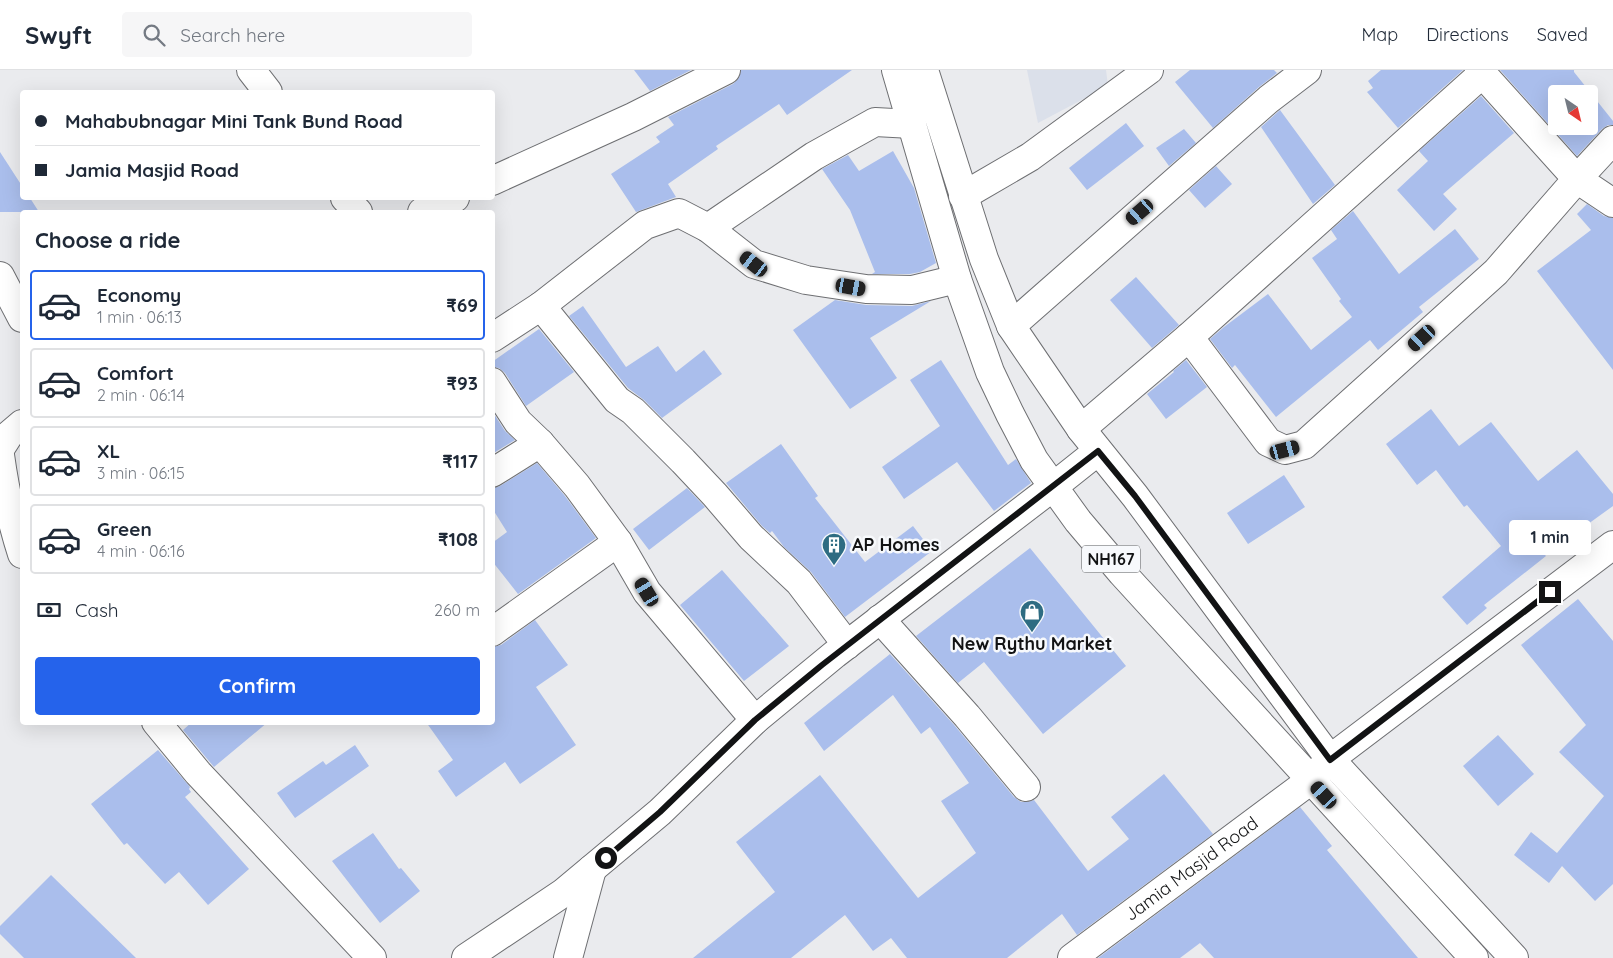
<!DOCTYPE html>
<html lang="en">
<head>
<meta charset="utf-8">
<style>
	:root { --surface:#fff; --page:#f6f6f7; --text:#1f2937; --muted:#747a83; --line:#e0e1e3; --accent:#2563eb }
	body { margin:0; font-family:Quicksand,sans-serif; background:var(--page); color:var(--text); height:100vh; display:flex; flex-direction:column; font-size:19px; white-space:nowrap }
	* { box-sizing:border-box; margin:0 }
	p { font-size:16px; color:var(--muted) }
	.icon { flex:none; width:28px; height:28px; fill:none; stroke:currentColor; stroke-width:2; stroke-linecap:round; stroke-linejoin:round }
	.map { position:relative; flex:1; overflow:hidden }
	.details { position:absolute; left:20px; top:140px; width:475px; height:515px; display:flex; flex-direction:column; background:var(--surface); border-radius:5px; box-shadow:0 5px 20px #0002 }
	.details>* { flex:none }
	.banner { position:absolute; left:20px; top:20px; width:475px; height:110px; border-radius:5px; box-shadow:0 5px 20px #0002; display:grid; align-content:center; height:110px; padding:0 15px; background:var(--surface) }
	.needle { width:32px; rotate:145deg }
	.controls { position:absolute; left:1548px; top:15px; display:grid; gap:10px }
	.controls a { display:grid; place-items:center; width:50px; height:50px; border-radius:5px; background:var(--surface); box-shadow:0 5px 20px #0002; font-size:25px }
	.end { position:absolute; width:22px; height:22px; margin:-11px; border:6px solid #121314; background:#fff; box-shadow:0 0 0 2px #fff }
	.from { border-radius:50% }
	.bubble { position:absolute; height:35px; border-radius:5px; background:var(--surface); box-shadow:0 5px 20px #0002; font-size:16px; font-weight:800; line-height:35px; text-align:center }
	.car { position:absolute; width:15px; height:30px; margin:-15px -8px; border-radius:6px; box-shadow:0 0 4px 1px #0007; background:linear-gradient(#222 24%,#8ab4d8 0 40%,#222 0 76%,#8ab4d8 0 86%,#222 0) }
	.banner b { display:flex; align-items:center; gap:18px; height:48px; font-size:19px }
	.banner b+b { border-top:1px solid var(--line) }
	.banner i { width:12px; height:12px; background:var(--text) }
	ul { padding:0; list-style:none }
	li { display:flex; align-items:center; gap:15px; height:70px; margin:0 10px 8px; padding:0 5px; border:2px solid var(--line); border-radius:5px }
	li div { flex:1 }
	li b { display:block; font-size:19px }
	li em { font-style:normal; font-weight:800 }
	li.active { border-color:var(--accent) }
	li>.icon { width:45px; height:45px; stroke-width:1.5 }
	h2 { padding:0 15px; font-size:22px; line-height:60px }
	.pay { display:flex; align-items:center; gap:12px; height:55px; padding:0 15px; font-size:19px }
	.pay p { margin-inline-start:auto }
	.button { display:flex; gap:10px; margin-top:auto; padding:10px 15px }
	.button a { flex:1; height:58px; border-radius:5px; background:var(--accent); color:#fff; font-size:20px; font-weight:800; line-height:58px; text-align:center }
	header { display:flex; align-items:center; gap:30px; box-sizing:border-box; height:70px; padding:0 25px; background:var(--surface); border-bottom:1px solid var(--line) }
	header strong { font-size:24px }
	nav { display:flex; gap:28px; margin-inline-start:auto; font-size:18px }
	.search { width:350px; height:45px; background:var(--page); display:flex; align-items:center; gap:12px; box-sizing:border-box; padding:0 18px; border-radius:5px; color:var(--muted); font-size:19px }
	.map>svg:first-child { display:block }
</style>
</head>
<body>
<header>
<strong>Swyft</strong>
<div class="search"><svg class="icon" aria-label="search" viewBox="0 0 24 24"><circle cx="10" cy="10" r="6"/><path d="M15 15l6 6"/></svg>Search here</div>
<nav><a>Map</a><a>Directions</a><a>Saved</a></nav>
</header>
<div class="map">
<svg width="1613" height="888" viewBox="0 0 1613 888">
	<rect width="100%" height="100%" fill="#eaebee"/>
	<path fill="#dbe0ea" d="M1027,0H1106L1108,16L1038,53Z"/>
	<path fill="#aabeec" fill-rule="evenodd" d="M634,0H691L650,21Z
		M741,0H852L787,45L779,34L716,76L718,79L668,114L676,127L636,142L611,104L660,72L656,67L674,55L668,47L733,14L739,8Z
		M1190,0H1274L1277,3L1259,17L1213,58L1175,12Z
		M1381,0H1463L1398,58L1367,22L1373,18L1368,11Z
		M1500,0H1574V2L1613,51V55H1608L1602,59L1577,86ZM1556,24H1589V56H1556Z
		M1481,26L1514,63L1443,124L1457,139L1434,161L1397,120L1428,91L1419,81Z
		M1280,40L1335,115L1313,134L1261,57Z
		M1126,53L1144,76L1087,120L1069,98Z
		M1184,59L1196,73L1169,96L1156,78Z
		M893,81L914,118L936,193L920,202L910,204H872L875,202L850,140L822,99L848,85L859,101Z
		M0,82L22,116V128H30L39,142H0Z
		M1216,96L1232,114L1205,138L1189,120Z
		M1587,134L1604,146L1613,148V300L1537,201L1591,160L1577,144Z
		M1353,141L1399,204L1455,159L1479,189L1419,237L1423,242L1378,280L1370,270L1276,347L1235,295L1232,298L1210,269L1224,257L1268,224L1311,280L1352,247L1339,231L1341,229L1312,188L1337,169L1331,160Z
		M1136,207L1179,255L1152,278L1110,230Z
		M835,230L866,235L912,236L931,231L870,268L897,308L850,339L793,260Z
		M583,236L626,297L658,276L676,302L704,280L722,304L662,348L644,330L628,318L569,246Z
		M539,259L574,302L526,336L505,303L499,298L492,297V292Z
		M941,290L1008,395L1016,389L1031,413L994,441L957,392L904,429L882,397L940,356L910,310Z
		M1186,290L1207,317L1166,349L1147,324L1174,302L1173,301Z
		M1431,339L1459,376L1491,352L1538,411L1577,380L1613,424V436L1545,485L1546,486L1484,535L1487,538L1467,555L1442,527L1501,476L1467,435L1464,437L1436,400L1417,415L1386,374Z
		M492,341L505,361L515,370L492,384Z
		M781,374L818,426L815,428L865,492L913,456L932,481L845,547L811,502L784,477L772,461L770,463L762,456L726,413Z
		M537,393L565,426L596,468L518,524L492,491V473L507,462L492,438V419L500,416Z
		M1284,405L1305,437L1248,474L1227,443Z
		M687,418L705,437L649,480L633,459Z
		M1030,478L1126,596L1043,664L984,592L958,613L916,566Z
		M722,500L789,576L744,611L680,535Z
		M1578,529L1613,571V814L1595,831L1562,796L1549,813L1514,785L1531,762L1557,783L1604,726L1559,682L1586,655L1521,575Z
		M535,550L568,595L536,617L576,675L520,714L505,692L456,727L438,701L453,690L426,652H492V577L501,575Z
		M890,584L955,656L1014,727L1021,732H1028L1034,730L1088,801L1129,769L1111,747L1164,704L1213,764L1077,865L1062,844L1007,888H907L891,868L873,881L845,845L791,888H693L775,822L736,772L820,705L918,828L976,783L941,731L969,713L930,657L921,664L893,625L824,681L804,653Z
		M192,652H268L214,697L183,660Z
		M1498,665L1534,704L1498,736L1463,696Z
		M355,675L369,696L295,748L277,723L323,691L326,695Z
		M158,680L190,717L189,719L191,722L185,727L249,799L208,835L179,802L165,814L127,773L124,775L91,734Z
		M1300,737L1332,776L1327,780L1418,888H1214L1200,873L1180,888H1098Z
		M373,763L399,799L401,798L420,821L380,853L332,791Z
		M51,805L136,888H24L0,864V856Z"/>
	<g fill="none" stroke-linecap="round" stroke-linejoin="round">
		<defs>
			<g id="minor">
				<path d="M251,0L268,22"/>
				<path d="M1479,0L1577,109L1613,133"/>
				<path d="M492,111L633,47L726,0"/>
				<path d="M963,126L1030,87L1149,0"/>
				<path d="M345,128L358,142"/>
				<path d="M422,142L455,128"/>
				<path d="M708,158L814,86L875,52L912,54"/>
				<path d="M0,206L22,248"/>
				<path d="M541,236L617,330L633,341L683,391L715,425L751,467L799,512L847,575"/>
				<path d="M1011,256L1269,29L1307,0"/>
				<path d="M1189,267L1482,4"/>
				<path d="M492,268L541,236L645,155L679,143L708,158L754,194L806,210L866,219L912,220L957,209"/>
				<path d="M492,312L518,352L540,373L577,416L618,472L647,522L755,650"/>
				<path d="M1081,359L1189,267L1268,372L1285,380L1304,375L1496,202L1577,109L1613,70"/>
				<path d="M0,379L9,365L22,354"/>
				<path d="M0,385C5,421 11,450 22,484"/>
				<path d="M492,403L540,373"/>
				<path d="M880,549L967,646L1026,717"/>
				<path d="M492,562L618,472"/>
				<path d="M156,652L198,703L372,888"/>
				<path d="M466,888L563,823L660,742L755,650L835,584L1054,416"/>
				<path d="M568,888L592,799"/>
				<path id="s1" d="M1072,888L1311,710L1330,689L1613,475"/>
			</g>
			<path id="highway" d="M896,0L957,209L990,302L1010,344L1034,390L1078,451L1122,503L1474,888
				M924,0L984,189L1011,256L1081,359L1135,426L1330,689L1514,888
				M1054,416L1098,381"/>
		</defs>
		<use href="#minor" stroke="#6e6f72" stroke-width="30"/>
		<use href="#highway" stroke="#6e6f72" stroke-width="30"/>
		<use href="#minor" stroke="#fff" stroke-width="28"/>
		<use href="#highway" stroke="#fff" stroke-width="28"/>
	</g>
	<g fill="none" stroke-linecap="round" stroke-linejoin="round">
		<path stroke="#121314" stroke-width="6" d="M606,788L660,742L755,650L822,595L1098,381L1135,426L1330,690L1550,522"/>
	</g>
	<defs>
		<symbol id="building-pin" viewBox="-11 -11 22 30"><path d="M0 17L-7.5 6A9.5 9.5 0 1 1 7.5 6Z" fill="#2e6c82" stroke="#f7f9fc"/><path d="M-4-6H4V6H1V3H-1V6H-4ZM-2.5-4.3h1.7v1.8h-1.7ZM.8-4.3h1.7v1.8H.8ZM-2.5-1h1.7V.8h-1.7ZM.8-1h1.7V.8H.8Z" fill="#fff"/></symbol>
		<symbol id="shop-pin" viewBox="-11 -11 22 30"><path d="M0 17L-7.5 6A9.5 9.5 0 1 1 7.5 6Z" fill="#2e6c82" stroke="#f7f9fc"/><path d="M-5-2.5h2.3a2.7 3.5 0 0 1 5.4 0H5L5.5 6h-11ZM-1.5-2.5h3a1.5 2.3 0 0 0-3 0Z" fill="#fff"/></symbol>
	</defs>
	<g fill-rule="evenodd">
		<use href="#building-pin" x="820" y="461" width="28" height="38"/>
		<use href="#shop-pin" x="1018" y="528" width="28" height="38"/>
	</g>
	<g text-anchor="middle" stroke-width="5" stroke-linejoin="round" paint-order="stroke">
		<rect fill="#f7f9fc" stroke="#57585a" stroke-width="1" x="1082" y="475.5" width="58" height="27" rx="4"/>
		<g font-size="16" font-weight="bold" fill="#121314">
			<text x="1111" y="495">NH167</text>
		</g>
		<g font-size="18" font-weight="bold" fill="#121314" stroke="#f7f9fc" text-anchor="start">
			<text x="852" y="481">AP Homes</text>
			<text x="1032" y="580" text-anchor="middle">New Rythu Market</text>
		</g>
		<g font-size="18" fill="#121314" stroke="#f7f9fc">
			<text dy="6" stroke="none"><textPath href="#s1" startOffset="149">Jamia Masjid Road</textPath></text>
		</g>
	</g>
</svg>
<div class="controls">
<a><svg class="needle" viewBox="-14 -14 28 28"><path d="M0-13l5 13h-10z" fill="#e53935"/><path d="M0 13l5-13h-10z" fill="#747a83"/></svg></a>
</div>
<i class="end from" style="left:606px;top:788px"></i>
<i class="end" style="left:1550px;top:522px"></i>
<div class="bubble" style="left:1509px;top:450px;width:82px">1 min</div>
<i class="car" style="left:1140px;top:142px;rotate:229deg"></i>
<i class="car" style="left:754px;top:194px;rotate:308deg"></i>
<i class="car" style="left:851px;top:217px;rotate:100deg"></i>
<i class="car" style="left:1422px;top:268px;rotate:228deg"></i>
<i class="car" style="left:1285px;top:380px;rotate:75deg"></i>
<i class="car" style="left:647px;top:522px;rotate:329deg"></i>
<i class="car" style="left:1324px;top:725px;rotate:318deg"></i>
<div class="banner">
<b><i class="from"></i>Mahabubnagar Mini Tank Bund Road</b>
<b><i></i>Jamia Masjid Road</b>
</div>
<section class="details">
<h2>Choose a ride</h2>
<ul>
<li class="active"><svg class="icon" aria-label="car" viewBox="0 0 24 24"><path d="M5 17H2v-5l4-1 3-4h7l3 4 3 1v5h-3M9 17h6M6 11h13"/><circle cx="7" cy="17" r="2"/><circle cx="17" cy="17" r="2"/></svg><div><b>Economy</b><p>1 min · 06:13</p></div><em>₹69</em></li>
<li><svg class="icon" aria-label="car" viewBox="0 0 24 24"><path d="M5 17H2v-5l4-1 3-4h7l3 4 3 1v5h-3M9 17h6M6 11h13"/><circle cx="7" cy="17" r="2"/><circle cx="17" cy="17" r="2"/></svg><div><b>Comfort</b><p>2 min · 06:14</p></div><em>₹93</em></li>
<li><svg class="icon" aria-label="car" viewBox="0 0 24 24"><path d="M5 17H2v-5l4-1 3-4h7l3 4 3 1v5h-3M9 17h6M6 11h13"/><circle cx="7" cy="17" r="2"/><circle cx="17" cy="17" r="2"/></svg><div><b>XL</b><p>3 min · 06:15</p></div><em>₹117</em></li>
<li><svg class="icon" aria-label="car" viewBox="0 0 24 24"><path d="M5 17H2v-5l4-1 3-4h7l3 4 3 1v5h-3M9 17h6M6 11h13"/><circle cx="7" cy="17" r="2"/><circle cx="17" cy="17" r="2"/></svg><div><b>Green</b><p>4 min · 06:16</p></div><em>₹108</em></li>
</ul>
<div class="pay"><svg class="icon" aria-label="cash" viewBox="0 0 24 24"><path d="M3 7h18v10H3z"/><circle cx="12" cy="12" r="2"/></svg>Cash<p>260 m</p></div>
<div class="button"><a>Confirm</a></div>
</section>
</div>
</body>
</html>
